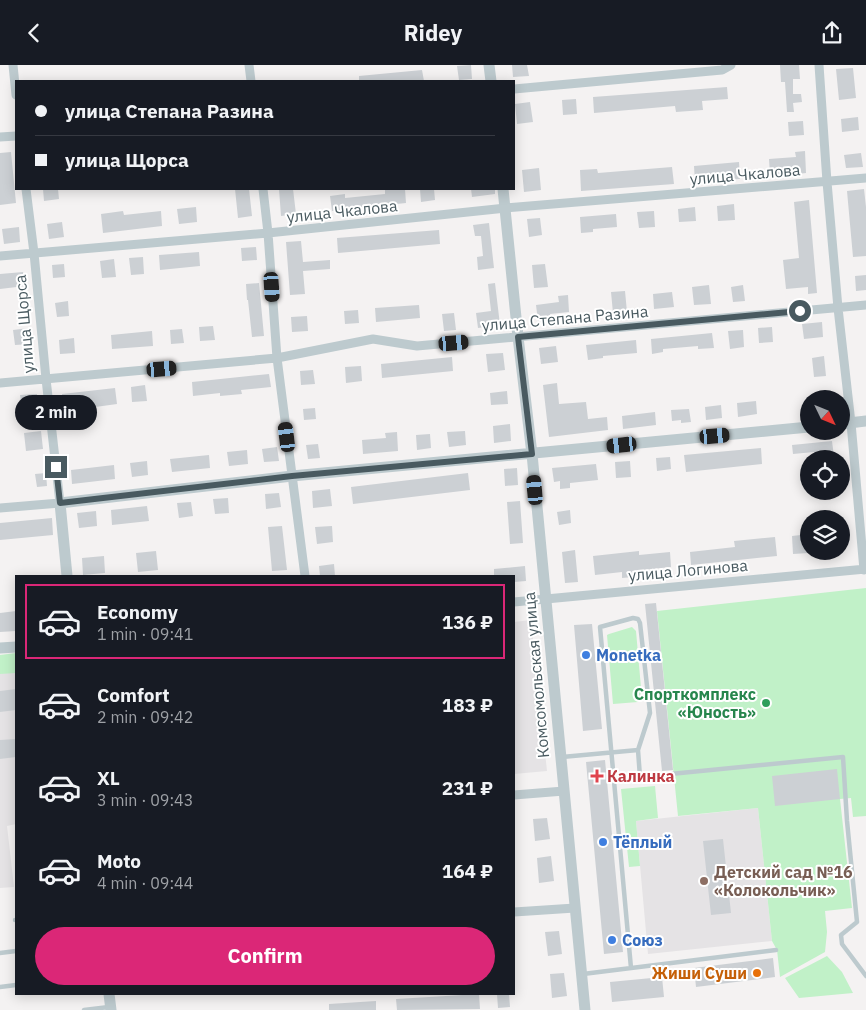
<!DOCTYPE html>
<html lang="en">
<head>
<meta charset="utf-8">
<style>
	:root { --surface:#171b24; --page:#242831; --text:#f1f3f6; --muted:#9ea1a6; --line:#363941; --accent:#db2777 }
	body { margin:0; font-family:"IBM Plex Sans",sans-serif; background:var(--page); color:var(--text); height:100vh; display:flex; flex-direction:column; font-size:19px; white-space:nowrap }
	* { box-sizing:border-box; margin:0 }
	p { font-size:16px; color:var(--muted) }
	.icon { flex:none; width:28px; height:28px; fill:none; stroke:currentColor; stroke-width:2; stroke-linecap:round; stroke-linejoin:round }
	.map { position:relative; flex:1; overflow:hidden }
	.drawer { position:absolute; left:15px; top:510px; width:500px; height:420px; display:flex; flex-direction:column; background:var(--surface); border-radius:0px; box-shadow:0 2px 12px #0003 }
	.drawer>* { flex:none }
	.banner { position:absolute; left:15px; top:15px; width:500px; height:110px; border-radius:0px; box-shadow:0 2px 12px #0003; display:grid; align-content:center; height:110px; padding:0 20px; background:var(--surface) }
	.needle { width:32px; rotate:133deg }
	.tools { position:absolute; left:800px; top:325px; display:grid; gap:10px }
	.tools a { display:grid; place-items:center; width:50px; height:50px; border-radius:50%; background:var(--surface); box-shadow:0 2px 12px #0003; font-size:25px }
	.end { position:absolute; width:22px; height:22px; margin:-11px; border:6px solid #495a60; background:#fff; box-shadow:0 0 0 2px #fff }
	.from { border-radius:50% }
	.bubble { position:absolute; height:35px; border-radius:18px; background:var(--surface); box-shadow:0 2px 12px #0003; font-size:16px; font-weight:700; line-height:35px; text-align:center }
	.car { position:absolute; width:15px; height:30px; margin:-15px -8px; border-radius:6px; box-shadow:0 0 4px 1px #0007; background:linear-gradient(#222 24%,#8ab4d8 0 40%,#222 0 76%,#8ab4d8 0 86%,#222 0) }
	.banner b { display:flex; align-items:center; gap:18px; height:48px; font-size:19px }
	.banner b+b { border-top:1px solid var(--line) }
	.banner i { width:12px; height:12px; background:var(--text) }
	ul { padding:9px 0 0; list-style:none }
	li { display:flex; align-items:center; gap:15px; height:75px; margin:0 10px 8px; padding:0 10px; border:2px solid transparent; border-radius:0px }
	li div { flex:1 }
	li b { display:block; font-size:19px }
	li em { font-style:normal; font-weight:700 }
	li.selected { border-color:var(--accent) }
	li>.icon { width:45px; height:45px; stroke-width:1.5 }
	.button { display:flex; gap:10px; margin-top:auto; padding:10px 20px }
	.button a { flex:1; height:58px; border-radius:30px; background:var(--accent); color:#fff; font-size:20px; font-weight:700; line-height:58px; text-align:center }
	header { display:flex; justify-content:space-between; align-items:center; height:65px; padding:0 20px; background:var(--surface); font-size:22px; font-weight:700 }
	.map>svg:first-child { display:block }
</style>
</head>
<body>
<header><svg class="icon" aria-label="back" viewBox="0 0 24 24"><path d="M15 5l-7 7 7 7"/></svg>Ridey<svg class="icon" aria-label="share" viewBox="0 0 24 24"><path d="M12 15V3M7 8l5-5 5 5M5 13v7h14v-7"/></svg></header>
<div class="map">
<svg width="866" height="945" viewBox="0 0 866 945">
	<rect width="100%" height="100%" fill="#f4f2f2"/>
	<path fill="#e5e3e5" d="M531,555L547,706L514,709V557Z
		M16,602V759L7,761L14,822L0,823V604Z
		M758,743L772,876L648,889L636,756Z"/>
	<path fill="#c1f1c8" d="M866,523V751L853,752L851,733L840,734L852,843L825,846L827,867L825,887L780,912L777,885L772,876L758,743L678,751L657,546Z
		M632,562L636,566L642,634L638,637L613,639L607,570L609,569Z
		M16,588V608L0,609V590Z
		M655,721L658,753L636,756L640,801L629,802L621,724Z
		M827,891L842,907L853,928L799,933L785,913Z"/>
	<path fill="#ccd0d4" d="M471,0L472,14L459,15L457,1Z
		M512,0H527L529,11L513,12Z
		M780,0H799L800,14H793V29H801L802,37L793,38L794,47H787L785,17H781Z
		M853,3L856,33L839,35L836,4Z
		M422,5L424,16H359V11Z
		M727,22L728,34L702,36L703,45L676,47L675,41L594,48L593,32Z
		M576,34L577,49L563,50L562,35Z
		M530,37L533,57L517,59L515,39Z
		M858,52L859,65L842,67L841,54Z
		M803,56L804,70L789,71L788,57Z
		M805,86L806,108L797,109V107L770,110L769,94L796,92L795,87Z
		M11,87L16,138L0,140V88Z
		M861,88L863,102L846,103L844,90Z
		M739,97L740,114L695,117L694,101Z
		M672,102L674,119L581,126L580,105L597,104L598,108Z
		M539,103L541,125L524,127L522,105Z
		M43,124H58L59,134L44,136Z
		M235,124H249L252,151L238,153Z
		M279,124H293L296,149L281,151Z
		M405,124L406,138L332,146L330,131L345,129V133L385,129V125Z
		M420,124H434L435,135L421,137Z
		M471,124H495V129L472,132Z
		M864,124L866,142V191L853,192L847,126Z
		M809,135L817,228L808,229V222L786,224L783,195L799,193L794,137Z
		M734,139L735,155L718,156L717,141Z
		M196,142L197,157L179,159L177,144Z
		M695,142L696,156L679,157L678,144Z
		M123,146L124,150L161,146L162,161L103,168L101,149Z
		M654,146L655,162L639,163L637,147Z
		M616,149L617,162L593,164V167L581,168L580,152Z
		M540,153L542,170L529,172L527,154Z
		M62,157L64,172L49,174L47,159Z
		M489,158L494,203L478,205L477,192L483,191L481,171H475L473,160Z
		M19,162L20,177L4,179L2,164Z
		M439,165L440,179L338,188L337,173Z
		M301,176L303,197L330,195V204L303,206L305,229L290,230L286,177Z
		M256,182L257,195L242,196L241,183Z
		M199,187L200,201L160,205L159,190Z
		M143,192L144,209L131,210L129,193Z
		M114,194L116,212L102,213L100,196Z
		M64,199L65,212L53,213L52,200Z
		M545,199L548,222L534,223L532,200Z
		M23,207L25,221L0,224V209Z
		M866,210V225L856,226L855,211Z
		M259,218L264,271L252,272L248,235H247L246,219Z
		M495,218L500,260L478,263L476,248L491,246L488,219Z
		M709,220L711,239L694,240L692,222Z
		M743,220L745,236L733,237L731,222Z
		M625,226L627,247L613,248L611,227Z
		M672,227L674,242L654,244L653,229Z
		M568,230L569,247L550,249L551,254L538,256L536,240L559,237L558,231Z
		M68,236L69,251L57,252L55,238Z
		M419,240L420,253L376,257L375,243Z
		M358,245L359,258L345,259L344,246Z
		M454,248L456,265L444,266L442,249Z
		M307,251L308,266L292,267L291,252Z
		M822,257L823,272L804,274L802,259Z
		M213,261L215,275L200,276L199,262Z
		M772,262L773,277L759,278L758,263Z
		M29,263L31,279L15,280L13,265Z
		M182,264L184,278L171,279L170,265Z
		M743,265L744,282L730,284L728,266Z
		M152,266L153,281L112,284L111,270Z
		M712,268L714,283L698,284V281L663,284V287L652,289L651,274Z
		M74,273L75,288L60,289L59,275Z
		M636,275L637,288L603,291V293L588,295L586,280Z
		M556,281L558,297L541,299L539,283Z
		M503,288L505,305L488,307L486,289Z
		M824,291L826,311L814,312L812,293Z
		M452,292L453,306L382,313L381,299Z
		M361,301L362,316L346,318L345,302Z
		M313,305L315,319L301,320L300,306Z
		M269,309L271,322L241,325L242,329L220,331V328L193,331L192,317Z
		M557,318L559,339L586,337L588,354L607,352L608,365L549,372L543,320Z
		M145,320L147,336L132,337L131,322Z
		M115,323L117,339L81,344V339L73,340V337L63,338L62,329Z
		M507,326L508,339L491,340L490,328Z
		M37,329L38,342L22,343L20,330Z
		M756,336L757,349L738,352L737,338Z
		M721,340L722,353L706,355L705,342Z
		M315,343L316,354L304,355L303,344Z
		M689,344L691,357L681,358V355L672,356L671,345Z
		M655,347L656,360L623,364L622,351Z
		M510,359L511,376L494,378L493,361Z
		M41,366L43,384L26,386L24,368Z
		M465,366L466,380L449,382L447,367Z
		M397,367L398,386L363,389L362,375L386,373L385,368Z
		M430,369L431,383L417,385L416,370Z
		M832,376L834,392L815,394L814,387L793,389L792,380Z
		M318,379L320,393L308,394L306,380Z
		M277,382L279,396L264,397L262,384Z
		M761,383L762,399L686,407L684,390Z
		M247,385L248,399L229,401L227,387Z
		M209,390L210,403L172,407L170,394Z
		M670,392L671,404L657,406L656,393Z
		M147,396L148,410L132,412L130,398Z
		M630,396L631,412L616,413L615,397Z
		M596,399L598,415L570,418V423L560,424V416L554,417L552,403Z
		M114,400L115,414L72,419L71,405Z
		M517,403L518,420L505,421L504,404Z
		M46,408L47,421L37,422L35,409Z
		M468,408L470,425L353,439L351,422Z
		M330,424L332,441L313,443L312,426Z
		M279,428L281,442L266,444L265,429Z
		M228,433L229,448L215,449L213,434Z
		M520,436L523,478L510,479L507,437Z
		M191,437L193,451L179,453L177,438Z
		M147,441L149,456L112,460L111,445Z
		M570,445L571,458L559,460L557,447Z
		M96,446L97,461L79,463L77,448Z
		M52,453L53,470L0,475V458Z
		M282,461L287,505L272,506L268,462Z
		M332,461L333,477L317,479L315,462Z
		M809,469V488L793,489L792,471Z
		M775,472L777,491L691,500L690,487L735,482L734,476Z
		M575,485L578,517L565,518L562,487Z
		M156,486L158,505L138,507L136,488Z
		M639,486V490L670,487L671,502L632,506L633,512L622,513V507L595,510L593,491Z
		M104,491L105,508L83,510L82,493Z
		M334,499L335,511H320L319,501Z
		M525,501L526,516L514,517V511H494V504Z
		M656,538L673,705L662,706L645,539Z
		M16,546V566L0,567V548Z
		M592,559L602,664L583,666L574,560Z
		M16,624V645L0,647V626Z
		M16,674V692L0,694V675Z
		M605,695L623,887L604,889L586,697Z
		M837,704L840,734L775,741L772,711Z
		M547,753L550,774L535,776L533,754Z
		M723,774L731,848L711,850L703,776Z
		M551,791L554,816L539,818L537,793Z
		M559,866L562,889L548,891L545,867Z
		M773,893L775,912L696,922L694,903Z
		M564,908L567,931L552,933L550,909Z
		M662,912L664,932L612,937L610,917Z
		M479,929L480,944L397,945L396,934Z
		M497,929H509L510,942L498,943Z
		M376,936V945H329V939Z"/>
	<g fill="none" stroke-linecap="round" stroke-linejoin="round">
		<path stroke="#bdcace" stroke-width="4.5" d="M562,692L638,685
			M15,855H16
			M0,888L16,886
			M631,903L600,562L633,553L638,554L640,558L650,648L638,685L640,712L843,692L847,756L857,857L841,870L842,879L866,911
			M583,909L776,885
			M0,922L16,920
			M84,945L109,942"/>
		<path stroke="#bdcace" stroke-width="9" d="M13,0L16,30
			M249,0L251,16
			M819,0L827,117L838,243L851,358L864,505
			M514,24L722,5L731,0
			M0,72L16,71
			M263,124L268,168L277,293L305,511
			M0,191L268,168L506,143L866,113
			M0,318L277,293L373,274L417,281L866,240
			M0,443L60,438L46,314L34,188L26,124
			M514,537L866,504
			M514,730L564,726
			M514,847L575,843"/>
		<path stroke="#bdcace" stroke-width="11" d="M489,0L491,16
			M503,124L518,272L532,389L585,945
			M841,359L866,356
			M67,511L60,438L292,411L809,362
			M0,583L16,582
			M109,929L111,945"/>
	</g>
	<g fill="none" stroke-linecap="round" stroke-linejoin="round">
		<path stroke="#495a60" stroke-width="6" d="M56,402L60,438L292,411L532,389L518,272L800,246"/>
	</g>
	<g fill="#3f7fe0" stroke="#fff" stroke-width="2">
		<circle cx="586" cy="590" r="5"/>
		<circle cx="603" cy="777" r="5"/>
		<circle cx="612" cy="875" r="5"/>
	</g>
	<circle fill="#2e9e5b" stroke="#fff" stroke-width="2" cx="766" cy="638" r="5"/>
	<path fill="#e0444e" stroke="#fff" stroke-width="2" d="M594.5 703.5h5v5h5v5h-5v5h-5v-5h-5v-5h5z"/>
	<circle fill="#8d6e63" stroke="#fff" stroke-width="2" cx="704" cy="816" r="5"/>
	<circle fill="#e8710a" stroke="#fff" stroke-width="2" cx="757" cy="908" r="5"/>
	<g text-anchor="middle" stroke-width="4" stroke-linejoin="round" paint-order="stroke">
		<g font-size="16" fill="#495a60" stroke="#fff">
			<text transform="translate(745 109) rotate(-5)" y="6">улица Чкалова</text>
			<text transform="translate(342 146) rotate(-6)" y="6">улица Чкалова</text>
			<text transform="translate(565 253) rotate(-5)" y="6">улица Степана Разина</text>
			<text transform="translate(24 259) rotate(-95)" y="6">улица Щорса</text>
			<text transform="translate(688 505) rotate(-5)" y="6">улица Логинова</text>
			<text transform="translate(536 610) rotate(-95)" y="6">Комсомольская улица</text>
		</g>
		<g font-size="16" font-weight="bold" fill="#366cbe" stroke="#fff" text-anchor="start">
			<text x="596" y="596">Monetka</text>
			<text x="613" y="783">Тёплый</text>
			<text x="622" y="881">Союз</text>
		</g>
		<g font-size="16" font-weight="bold" fill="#27864d" stroke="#fff" text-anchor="end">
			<text x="756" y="635">Спорткомплекс<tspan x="756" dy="18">«Юность»</tspan></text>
		</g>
		<g font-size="16" font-weight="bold" fill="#be3a42" stroke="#fff" text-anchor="start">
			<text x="607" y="717">Калинка</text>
		</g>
		<g font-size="16" font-weight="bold" fill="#785e54" stroke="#fff" text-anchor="start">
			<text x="714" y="813">Детский сад №16<tspan x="714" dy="18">«Колокольчик»</tspan></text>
		</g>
		<g font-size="16" font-weight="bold" fill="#c56008" stroke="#fff" text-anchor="end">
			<text x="747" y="914">Жиши Суши</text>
		</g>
	</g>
</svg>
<div class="tools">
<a><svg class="needle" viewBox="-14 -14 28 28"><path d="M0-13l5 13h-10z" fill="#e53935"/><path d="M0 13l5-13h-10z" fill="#9ea1a6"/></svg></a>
<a><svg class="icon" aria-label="locate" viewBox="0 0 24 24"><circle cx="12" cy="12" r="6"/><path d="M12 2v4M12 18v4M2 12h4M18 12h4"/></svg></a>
<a><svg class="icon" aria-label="layers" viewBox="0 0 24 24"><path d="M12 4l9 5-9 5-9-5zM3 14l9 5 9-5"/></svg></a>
</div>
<i class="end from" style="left:800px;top:246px"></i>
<i class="end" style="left:56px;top:402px"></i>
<div class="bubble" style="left:15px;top:330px;width:82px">2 min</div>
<i class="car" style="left:272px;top:222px;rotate:176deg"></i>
<i class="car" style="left:454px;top:278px;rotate:85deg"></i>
<i class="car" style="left:162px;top:304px;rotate:85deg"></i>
<i class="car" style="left:715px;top:371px;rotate:85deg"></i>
<i class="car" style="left:287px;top:372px;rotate:353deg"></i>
<i class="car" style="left:622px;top:380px;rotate:264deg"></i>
<i class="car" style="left:535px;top:425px;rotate:355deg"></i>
<div class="banner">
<b><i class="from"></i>улица Степана Разина</b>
<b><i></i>улица Щорса</b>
</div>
<section class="drawer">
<ul>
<li class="selected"><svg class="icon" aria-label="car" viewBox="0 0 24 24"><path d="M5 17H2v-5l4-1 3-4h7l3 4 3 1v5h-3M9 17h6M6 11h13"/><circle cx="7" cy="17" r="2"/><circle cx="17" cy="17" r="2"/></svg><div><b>Economy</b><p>1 min · 09:41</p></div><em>136 ₽</em></li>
<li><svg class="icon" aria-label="car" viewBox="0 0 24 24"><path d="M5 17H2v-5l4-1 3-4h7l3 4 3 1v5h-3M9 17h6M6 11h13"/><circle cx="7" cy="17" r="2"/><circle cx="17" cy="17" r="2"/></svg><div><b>Comfort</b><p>2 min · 09:42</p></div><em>183 ₽</em></li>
<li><svg class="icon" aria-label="car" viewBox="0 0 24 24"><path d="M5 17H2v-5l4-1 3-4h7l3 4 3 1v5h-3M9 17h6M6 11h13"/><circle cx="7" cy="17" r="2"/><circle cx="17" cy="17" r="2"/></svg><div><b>XL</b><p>3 min · 09:43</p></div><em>231 ₽</em></li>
<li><svg class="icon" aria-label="car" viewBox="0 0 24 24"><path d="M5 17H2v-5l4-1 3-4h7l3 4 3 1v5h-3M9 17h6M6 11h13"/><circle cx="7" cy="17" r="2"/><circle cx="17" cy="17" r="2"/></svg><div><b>Moto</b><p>4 min · 09:44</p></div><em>164 ₽</em></li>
</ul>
<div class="button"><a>Confirm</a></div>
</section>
</div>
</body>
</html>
